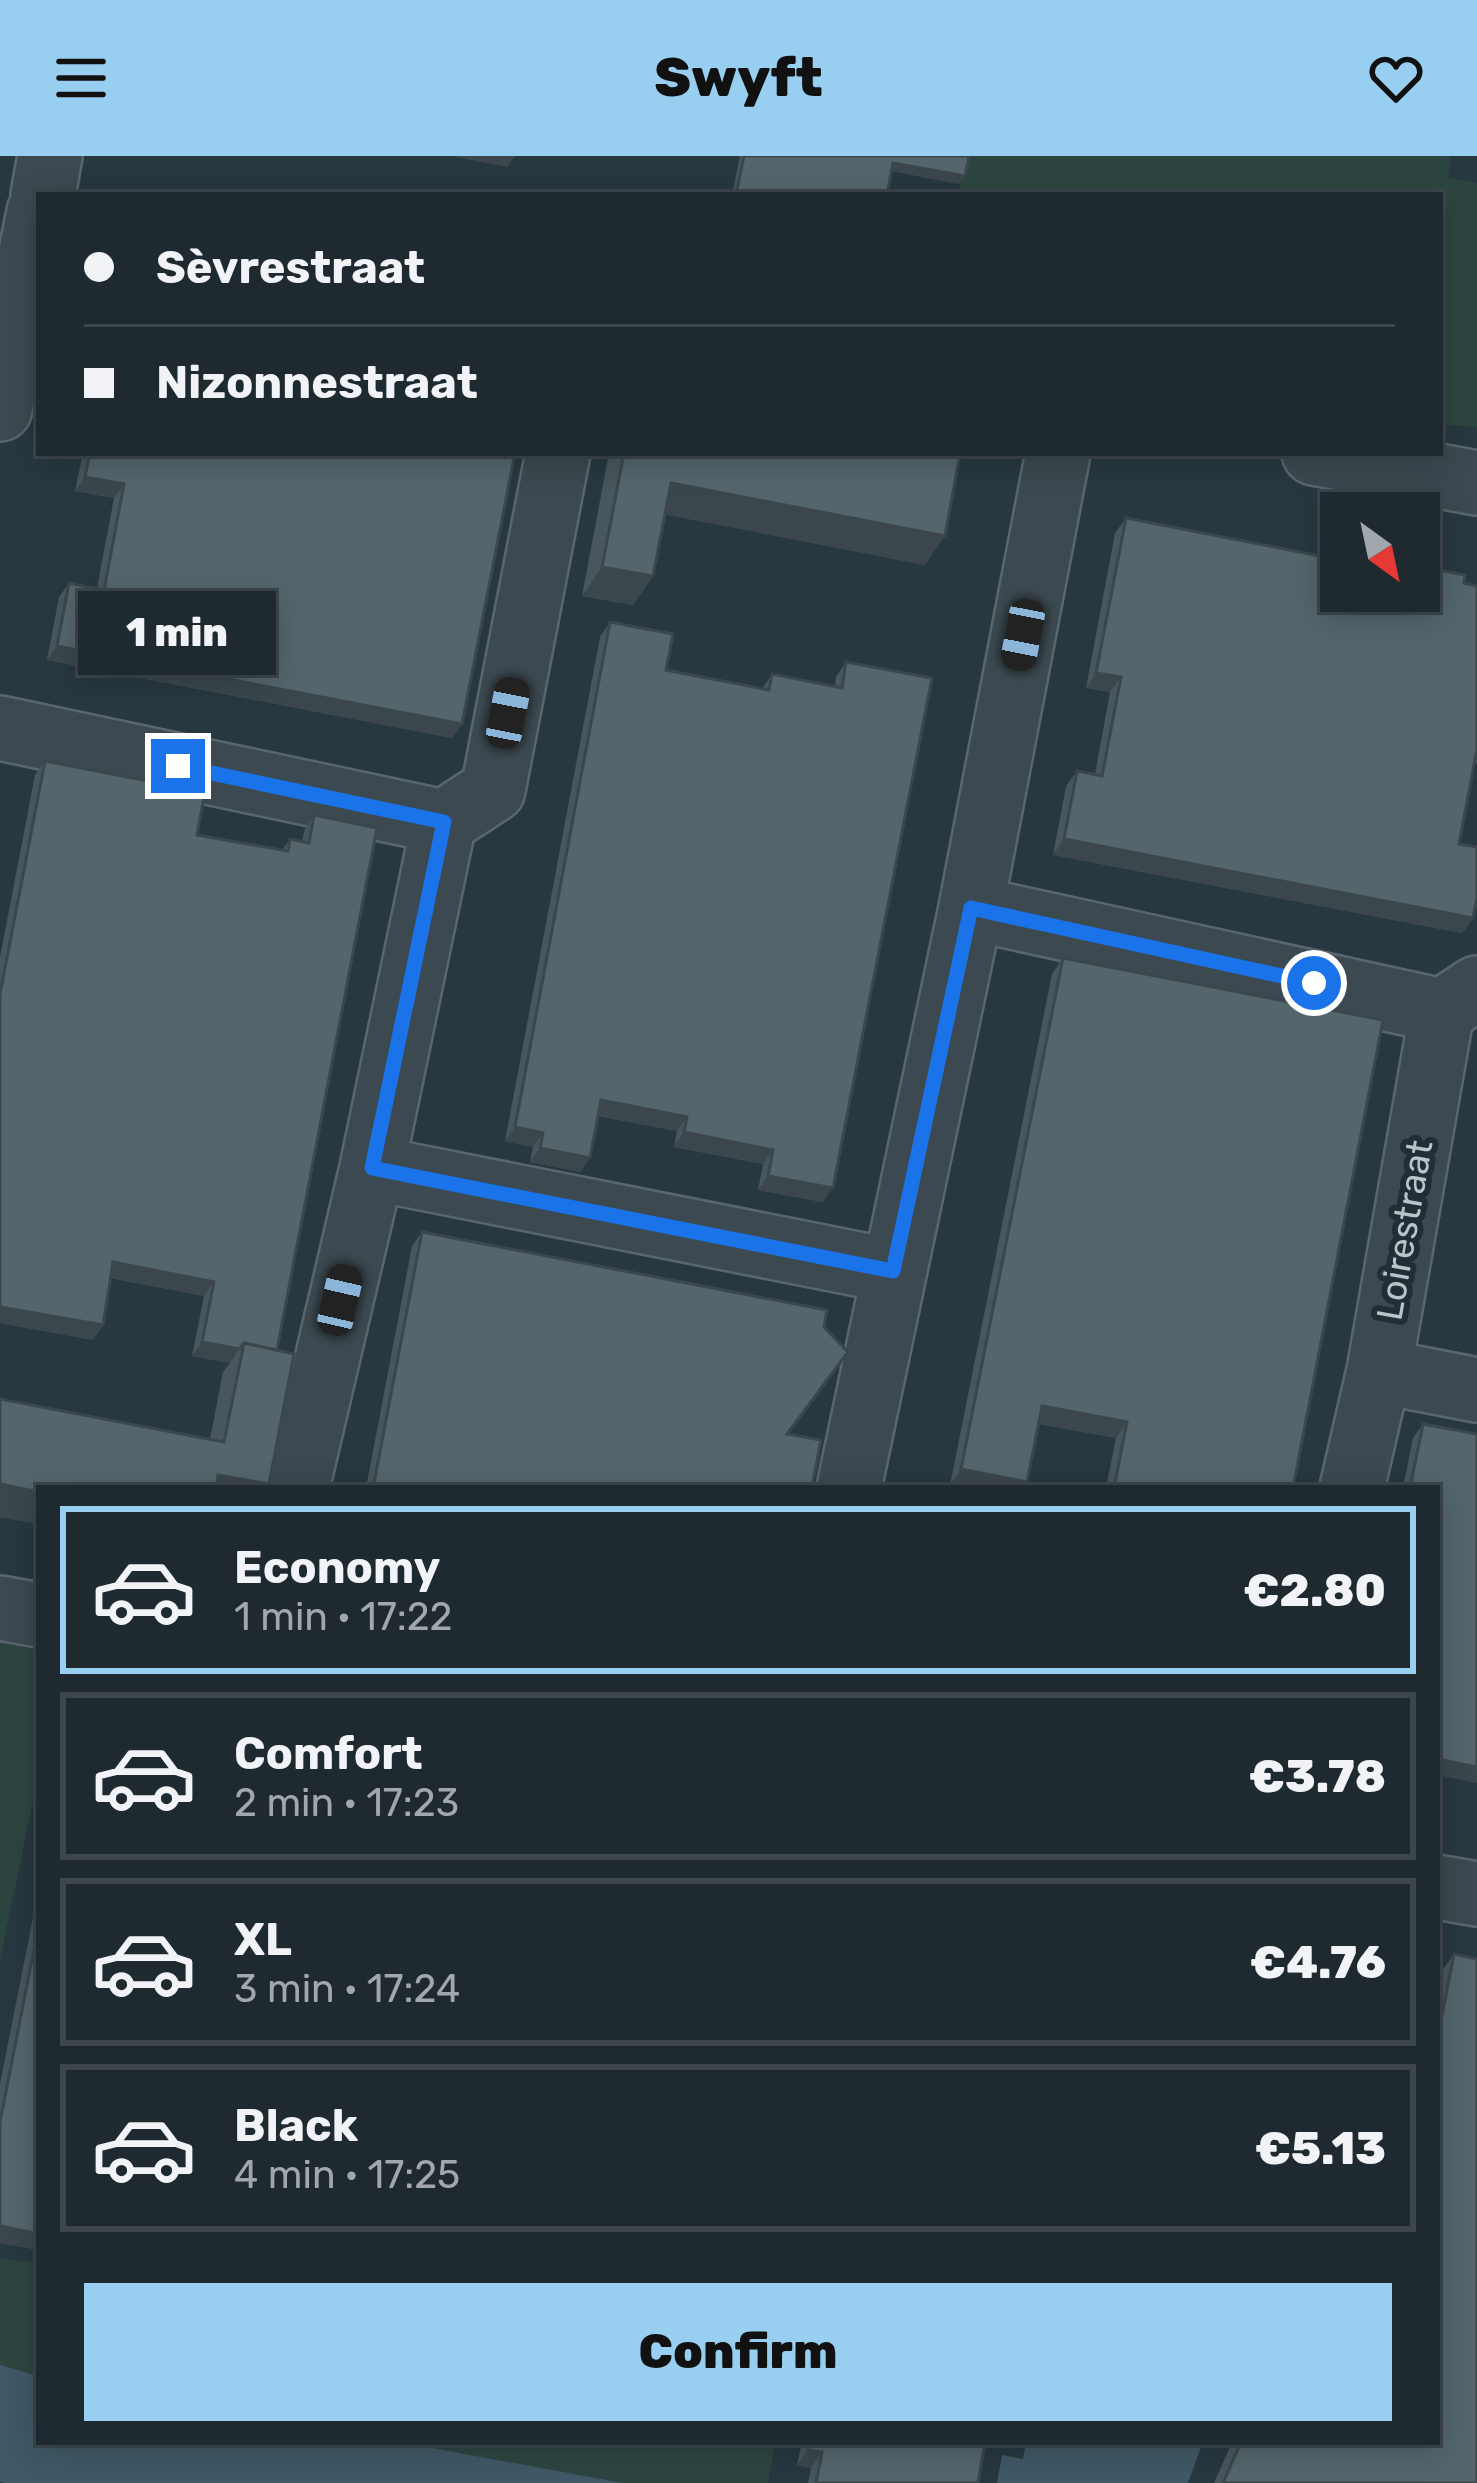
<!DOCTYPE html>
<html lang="en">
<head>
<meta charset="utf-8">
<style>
	:root { --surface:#1e2a30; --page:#263238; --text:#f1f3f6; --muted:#a1a7ab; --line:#3c464c; --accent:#98cef0 }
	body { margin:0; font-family:Rubik,sans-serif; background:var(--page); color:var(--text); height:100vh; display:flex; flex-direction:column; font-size:45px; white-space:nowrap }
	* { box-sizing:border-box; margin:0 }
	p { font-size:39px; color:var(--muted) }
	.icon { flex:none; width:66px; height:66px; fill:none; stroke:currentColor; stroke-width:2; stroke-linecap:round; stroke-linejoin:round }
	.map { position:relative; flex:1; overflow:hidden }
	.panel { position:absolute; left:36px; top:1329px; width:1404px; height:960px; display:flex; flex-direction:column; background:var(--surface); border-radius:0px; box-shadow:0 6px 30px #0003,0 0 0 3px var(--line) }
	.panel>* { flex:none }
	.banner { position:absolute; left:36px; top:36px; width:1407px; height:264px; border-radius:0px; box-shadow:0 6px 30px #0003,0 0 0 3px var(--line); display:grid; align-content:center; height:264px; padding:0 48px; background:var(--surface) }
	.needle { width:78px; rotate:147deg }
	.fabs { position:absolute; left:1320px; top:336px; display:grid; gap:24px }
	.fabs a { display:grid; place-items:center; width:120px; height:120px; border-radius:0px; background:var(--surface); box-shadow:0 6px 30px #0003,0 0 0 3px var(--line); font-size:60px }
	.end { position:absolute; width:54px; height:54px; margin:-27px; border:15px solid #1a73e8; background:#fff; box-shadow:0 0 0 6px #fff }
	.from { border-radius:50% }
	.bubble { position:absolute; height:84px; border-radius:0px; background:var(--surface); box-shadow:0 6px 30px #0003,0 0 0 3px var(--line); font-size:39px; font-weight:800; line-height:84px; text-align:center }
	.car { position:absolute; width:36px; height:72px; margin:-36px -18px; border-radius:15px; box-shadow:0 0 9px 3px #0007; background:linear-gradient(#222 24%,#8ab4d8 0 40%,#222 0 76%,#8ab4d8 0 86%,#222 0) }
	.banner b { display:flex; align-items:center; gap:42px; height:114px; font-size:45px }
	.banner b+b { border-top:3px solid var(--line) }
	.banner i { width:30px; height:30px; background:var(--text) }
	ul { padding:21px 0 0; list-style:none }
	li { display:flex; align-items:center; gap:36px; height:168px; margin:0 24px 18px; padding:0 24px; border:6px solid var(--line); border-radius:0px }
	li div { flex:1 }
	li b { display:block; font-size:45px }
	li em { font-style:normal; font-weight:800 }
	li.on { border-color:var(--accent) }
	li>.icon { width:108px; height:108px; stroke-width:1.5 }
	.button { display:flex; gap:24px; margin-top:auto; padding:24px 48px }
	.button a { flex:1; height:138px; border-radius:0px; background:var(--accent); color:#111; font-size:48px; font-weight:800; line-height:138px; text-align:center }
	header { display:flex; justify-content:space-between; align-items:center; height:156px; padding:0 48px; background:var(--accent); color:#111; font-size:54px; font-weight:800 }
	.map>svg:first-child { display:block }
</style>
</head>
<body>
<header><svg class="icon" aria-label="menu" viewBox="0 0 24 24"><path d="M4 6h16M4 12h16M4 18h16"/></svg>Swyft<svg class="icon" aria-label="heart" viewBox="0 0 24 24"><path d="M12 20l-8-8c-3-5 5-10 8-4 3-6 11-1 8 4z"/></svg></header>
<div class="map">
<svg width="1477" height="2327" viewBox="0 0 1477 2327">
	<rect width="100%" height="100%" fill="#283840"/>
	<path fill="#2d4540" d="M965,0H1451L1448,22L1477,27V271L1440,269V39H958Z
		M0,1486L39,1494V1614L0,1805Z
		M0,2102L39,2107V2220L0,2209Z
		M400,2286H775L768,2327H623Z"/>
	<path fill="#405967" d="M0,2209L39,2220V2286H400L623,2327H6L0,2326Z
		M1026,2286H1203L1188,2327H997L1002,2299L1023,2303Z"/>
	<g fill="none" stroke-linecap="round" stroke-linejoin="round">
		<defs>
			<path id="street" d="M43,39L50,0
				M0,253L39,56
				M1314,297L1477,327
				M0,572L444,666
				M971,752L1442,855
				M372,1012L893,1115
				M1379,1215L1477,1234
				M297,1332L372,1012L444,666L493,634L558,297
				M849,1332L971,752L1058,297
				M1352,1332L1379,1215L1442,855L1477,832
				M0,1452L39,1459
				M1437,1731L1477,1738"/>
		</defs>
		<use href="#street" stroke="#5a666d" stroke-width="68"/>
		<use href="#street" stroke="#3c4950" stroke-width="63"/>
	</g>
	<path fill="#48575d" d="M740,0H969L965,20L959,28L892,15L887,39H732Z
		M83,297H515L462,568L452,582L47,504L59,441L69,427L97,432L114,342L75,335Z
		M612,297H955L925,409L665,358L653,420L633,449L582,440L608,302Z
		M1126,362L1464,427L1477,608L1474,607L1459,688L1473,762L1462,777L1053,699L1066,630L1077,615L1095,618L1110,536L1086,532L1115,377Z
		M610,466L666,514L762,533L772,518L835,531L836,521L846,506L823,1046L758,1034L763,1008L674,991L677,975L598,960L590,1002L580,1016L530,1006L533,991L505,985L600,481Z
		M45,605L205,636L197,679L282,694L290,683L302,685L305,673L314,659L377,672L277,1194L294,1198L269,1328L266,1332H39V1368L0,1361V1243L210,1283L223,1216L230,1207L192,1200L204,1140L110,1122L103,1169L93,1184L0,1167V801L35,619Z
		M1063,802L1293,1332H1106L1116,1282L1039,1268L950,1329L1052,818Z
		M422,1076L787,1278L812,1332H366L412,1090Z
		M1423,1268L1477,1278L1437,1332H1403L1413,1282Z
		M39,1731V2094L0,2087V1928Z
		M1454,1798L1477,2327H1214L1232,2286H1437V1822Z
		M802,2286H981L978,2327H808L811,2312L797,2309Z"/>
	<path fill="#3b474c" d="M451,0H515L507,11Z
		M893,7L965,20L959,28L888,14Z
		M85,321L124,328L114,342L75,335Z
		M671,327L945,380L925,409L651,356Z
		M602,411L653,420L633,449L582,440Z
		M57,490L462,568L452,582L47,504Z
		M1096,517L1121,521L1110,536L1086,532Z
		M1064,683L1473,762L1462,777L1053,699Z
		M601,944L687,961L677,975L591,958Z
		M515,971L543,977L533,991L505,985Z
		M684,976L773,994L763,1008L674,991Z
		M540,992L590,1002L580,1016L530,1006Z
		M768,1020L833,1032L823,1046L758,1034Z
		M113,1106L214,1126L204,1140L103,1120Z
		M0,1151L103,1169L93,1184L0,1167Z
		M202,1186L239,1193L230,1207L192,1200Z
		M1042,1250L1127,1266L1116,1282L1031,1266Z
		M961,1313L1027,1326L1023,1332H965L950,1329Z
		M218,1319L269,1328L266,1332H209Z
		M0,1328L39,1336V1368L0,1361Z
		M1437,1603L1477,1611V1627L1437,1619Z
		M0,2070L39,2078V2094L0,2087Z
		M808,2294L822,2296L811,2312L797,2309Z"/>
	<path fill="#54656c" stroke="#3b474c" stroke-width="3" d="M744,0H969L965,20L893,7L887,39H743L736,38Z
		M90,297H515L462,568L57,490L69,427L104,434L124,328L85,321Z
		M624,297H955L960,298L945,380L671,327L653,420L602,411Z
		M1126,362L1341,404V435H1419V410L1465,419L1464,427L1477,430V593L1459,688L1477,691V741L1473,762L1064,683L1077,615L1102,620L1121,521L1096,517Z
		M610,466L673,478L666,514L769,534L772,518L842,532L846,506L932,522L833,1032L768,1020L773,994L684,976L687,961L601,944L590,1002L540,992L543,977L515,971Z
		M45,605L205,636L197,679L288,695L290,683L309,687L314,659L377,672L277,1194L244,1187L239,1193L202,1186L214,1126L113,1106L103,1169L0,1151V838Z
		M1063,802L1383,864L1293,1332H1114L1127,1266L1042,1250L1027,1326L961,1313Z
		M422,1076L827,1154L824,1171L848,1196L787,1278L821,1284L812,1332H373Z
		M244,1187L294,1198L269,1328L218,1319L216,1332H39V1336L0,1328V1243L224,1286Z
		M1423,1268L1477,1278V1611L1437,1603V1332H1410Z
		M39,1768V2078L0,2070V1966Z
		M1454,1798L1477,1803V2327H1223L1241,2286H1437V1885Z
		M810,2286H981L985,2287L978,2327H816L822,2296L808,2294Z"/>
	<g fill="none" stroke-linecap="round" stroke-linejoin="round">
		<path stroke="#1a73e8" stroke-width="15" d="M178,610L444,666L372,1012L893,1115L971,752L1314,827"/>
	</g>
	<g text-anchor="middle" stroke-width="12" stroke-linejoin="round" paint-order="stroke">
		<g font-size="36" fill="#b9c3ca" stroke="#212e35">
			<text transform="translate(1404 1074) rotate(-80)" y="13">Loirestraat</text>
		</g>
	</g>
</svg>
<div class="fabs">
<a><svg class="needle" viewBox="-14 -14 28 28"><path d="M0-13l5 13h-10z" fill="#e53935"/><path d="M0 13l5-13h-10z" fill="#a1a7ab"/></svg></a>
</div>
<i class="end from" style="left:1314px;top:827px"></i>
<i class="end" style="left:178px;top:610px"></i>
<div class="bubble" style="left:78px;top:435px;width:198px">1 min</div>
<i class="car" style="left:1023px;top:479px;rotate:191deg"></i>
<i class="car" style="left:508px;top:557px;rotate:11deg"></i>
<i class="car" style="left:340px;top:1144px;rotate:13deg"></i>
<div class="banner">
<b><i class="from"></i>Sèvrestraat</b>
<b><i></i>Nizonnestraat</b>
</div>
<section class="panel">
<ul>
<li class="on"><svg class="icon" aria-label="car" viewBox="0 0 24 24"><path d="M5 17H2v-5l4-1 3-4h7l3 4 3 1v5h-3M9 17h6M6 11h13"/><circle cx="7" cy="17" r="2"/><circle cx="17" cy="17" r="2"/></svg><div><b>Economy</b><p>1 min · 17:22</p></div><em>€2.80</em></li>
<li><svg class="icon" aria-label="car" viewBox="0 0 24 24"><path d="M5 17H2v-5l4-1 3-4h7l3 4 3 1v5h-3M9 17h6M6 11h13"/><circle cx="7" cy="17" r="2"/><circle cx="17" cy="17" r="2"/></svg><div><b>Comfort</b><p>2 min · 17:23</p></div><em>€3.78</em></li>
<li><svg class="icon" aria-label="car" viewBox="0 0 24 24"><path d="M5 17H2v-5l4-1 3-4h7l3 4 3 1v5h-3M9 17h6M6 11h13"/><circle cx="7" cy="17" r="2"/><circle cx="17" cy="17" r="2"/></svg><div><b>XL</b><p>3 min · 17:24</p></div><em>€4.76</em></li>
<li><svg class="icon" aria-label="car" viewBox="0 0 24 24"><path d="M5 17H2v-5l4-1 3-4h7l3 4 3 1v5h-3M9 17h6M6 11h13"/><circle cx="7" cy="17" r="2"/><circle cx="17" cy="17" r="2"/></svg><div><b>Black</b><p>4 min · 17:25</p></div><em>€5.13</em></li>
</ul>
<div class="button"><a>Confirm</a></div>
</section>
</div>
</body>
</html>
